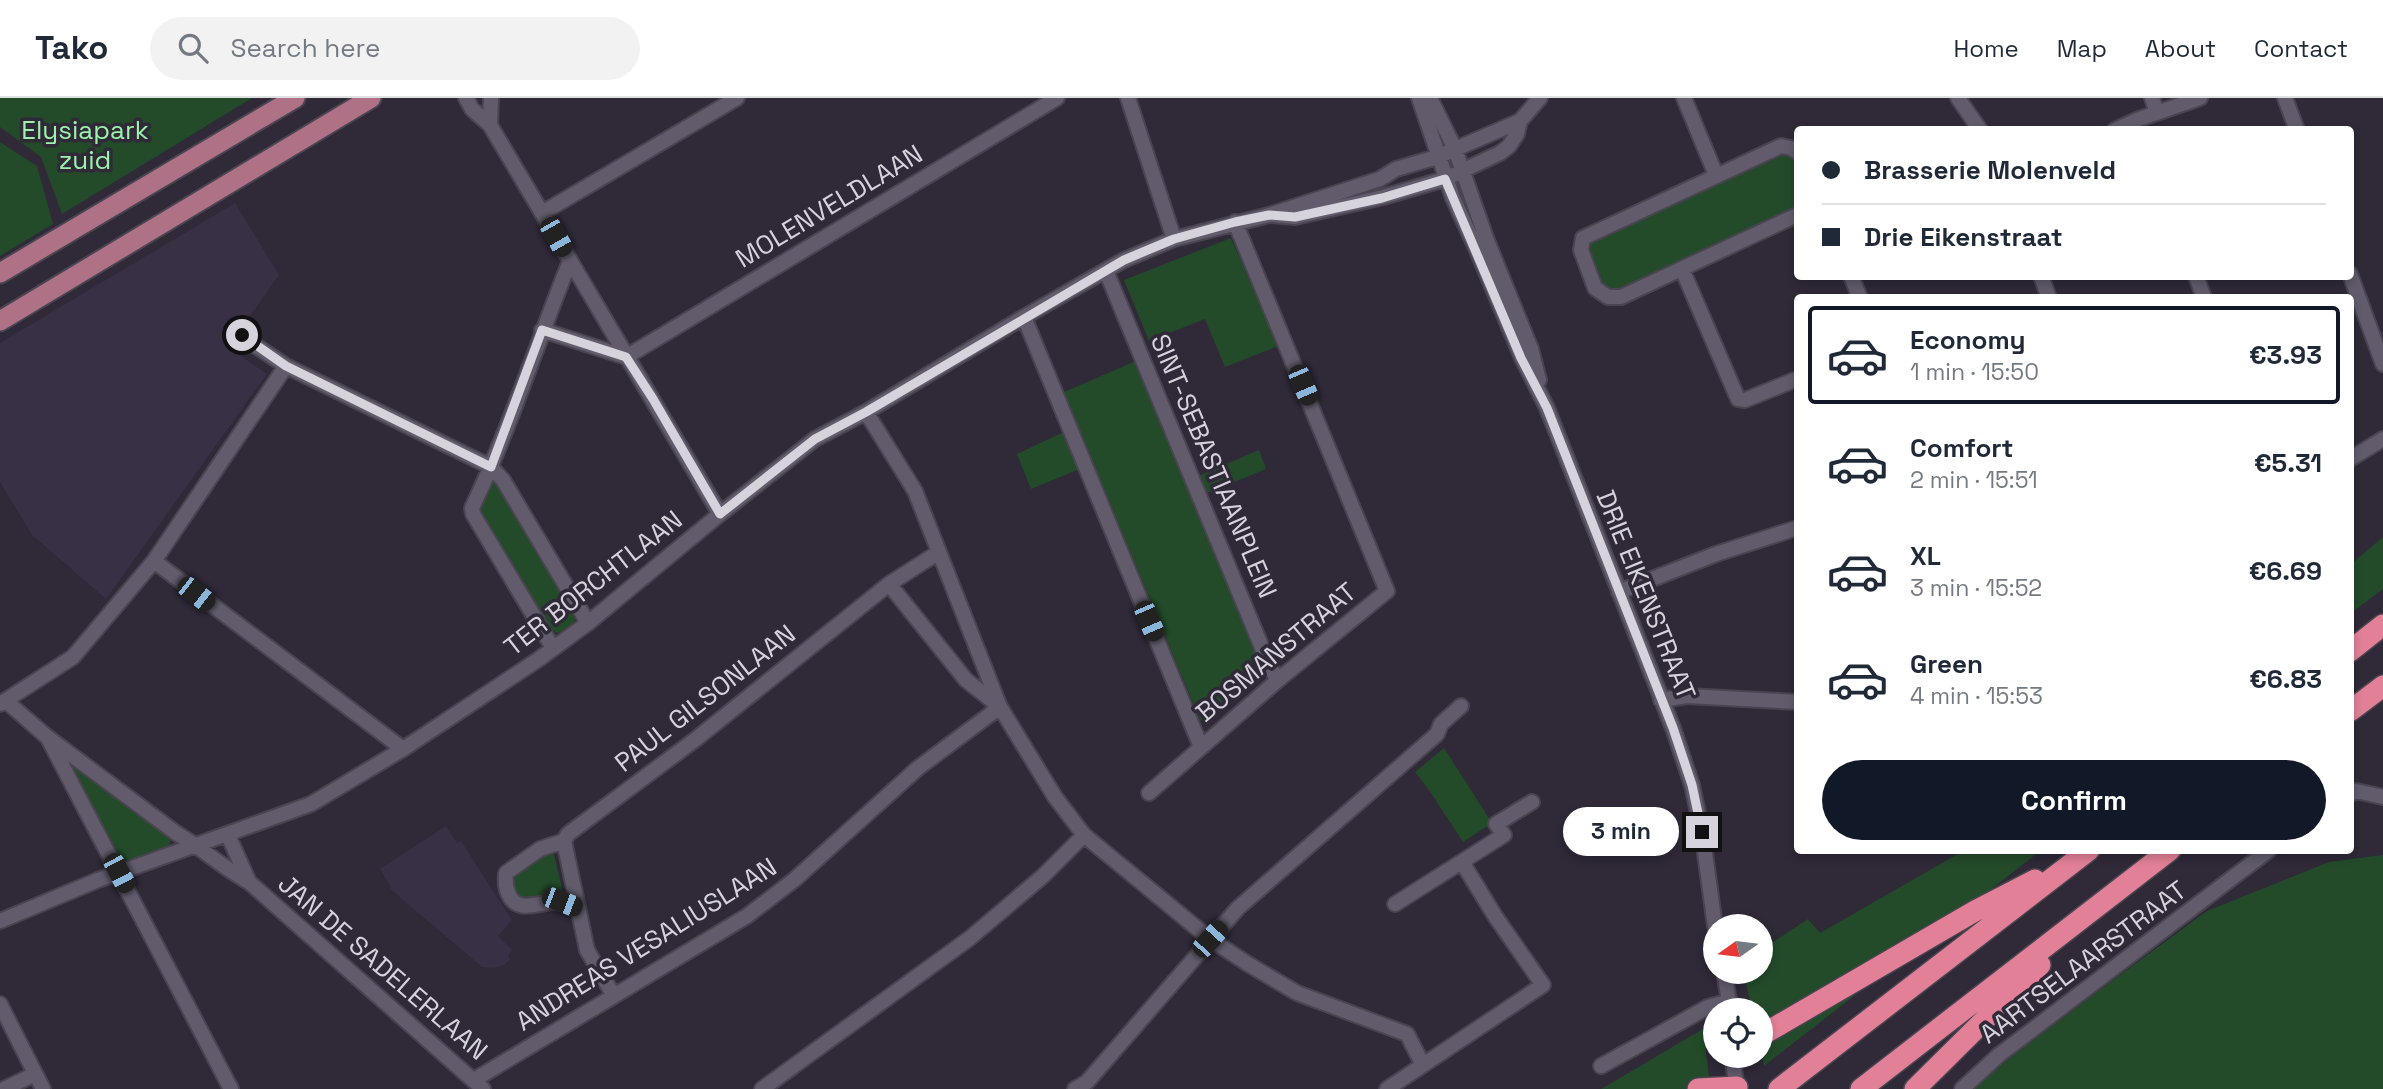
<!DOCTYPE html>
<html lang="en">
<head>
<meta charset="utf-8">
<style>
	:root { --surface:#fff; --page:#f2f2f3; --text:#1f2937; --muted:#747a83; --line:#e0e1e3; --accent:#111827 }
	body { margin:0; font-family:"Space Grotesk",sans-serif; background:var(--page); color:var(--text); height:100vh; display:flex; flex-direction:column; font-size:26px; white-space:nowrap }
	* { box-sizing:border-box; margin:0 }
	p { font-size:23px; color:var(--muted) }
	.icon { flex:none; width:38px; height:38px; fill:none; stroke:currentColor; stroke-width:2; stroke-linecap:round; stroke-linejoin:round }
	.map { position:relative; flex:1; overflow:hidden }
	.sheet { position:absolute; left:1794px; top:196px; width:560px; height:560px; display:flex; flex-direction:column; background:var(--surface); border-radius:7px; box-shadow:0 4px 10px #0003 }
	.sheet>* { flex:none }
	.guide { position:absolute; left:1794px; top:28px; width:560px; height:154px; border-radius:7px; box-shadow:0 4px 10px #0003; display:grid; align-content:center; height:154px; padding:0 28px; background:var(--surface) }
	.needle { width:46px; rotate:256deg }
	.tools { position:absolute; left:1703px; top:816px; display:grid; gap:14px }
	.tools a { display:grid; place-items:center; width:70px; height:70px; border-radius:50%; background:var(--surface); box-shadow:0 4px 10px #0003; font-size:35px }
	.end { position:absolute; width:32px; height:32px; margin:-16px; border:9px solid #d7d3dd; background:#111; box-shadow:0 0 0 4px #111 }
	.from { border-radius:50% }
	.bubble { position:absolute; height:49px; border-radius:24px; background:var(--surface); box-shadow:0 4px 10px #0003; font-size:23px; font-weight:700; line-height:49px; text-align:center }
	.car { position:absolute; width:21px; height:42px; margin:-21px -10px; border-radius:9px; box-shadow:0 0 5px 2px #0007; background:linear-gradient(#222 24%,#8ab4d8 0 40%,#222 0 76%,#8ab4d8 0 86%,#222 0) }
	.guide b { display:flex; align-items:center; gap:24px; height:66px; font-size:26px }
	.guide b+b { border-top:2px solid var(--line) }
	.guide i { width:18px; height:18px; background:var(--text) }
	ul { padding:12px 0 0; list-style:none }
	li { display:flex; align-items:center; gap:21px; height:98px; margin:0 14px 10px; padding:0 14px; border:4px solid transparent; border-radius:7px }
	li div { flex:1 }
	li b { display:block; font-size:26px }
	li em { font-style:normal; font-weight:700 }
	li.selected { border-color:var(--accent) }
	li>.icon { width:63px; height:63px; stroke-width:1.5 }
	.primary-button { display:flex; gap:14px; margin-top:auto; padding:14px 28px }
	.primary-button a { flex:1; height:80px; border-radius:42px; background:var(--accent); color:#fff; font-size:28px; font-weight:700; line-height:80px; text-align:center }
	header { display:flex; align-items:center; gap:42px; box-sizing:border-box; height:98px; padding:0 35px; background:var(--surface); border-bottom:2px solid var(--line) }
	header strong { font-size:33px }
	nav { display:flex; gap:38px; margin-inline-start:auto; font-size:24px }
	.search { width:490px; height:63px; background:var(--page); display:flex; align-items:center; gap:18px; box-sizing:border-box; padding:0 24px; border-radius:38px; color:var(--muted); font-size:26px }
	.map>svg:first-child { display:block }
</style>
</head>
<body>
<header>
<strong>Tako</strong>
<div class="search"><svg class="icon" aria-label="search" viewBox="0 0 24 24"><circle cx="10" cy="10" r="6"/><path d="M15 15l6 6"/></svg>Search here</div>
<nav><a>Home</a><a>Map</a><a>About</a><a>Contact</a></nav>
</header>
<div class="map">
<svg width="2383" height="991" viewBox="0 0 2383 991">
	<rect width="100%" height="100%" fill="#2f2938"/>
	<path fill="#383045" d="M235,105L279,177L228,249L267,276L106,501L32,437L0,384V245Z
		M446,728L457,745L461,743L512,822L498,838L512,852L508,858L510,861L504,867L493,870L482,869L390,791L391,789L380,771Z"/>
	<path fill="#234b2a" d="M0,0H252L62,116L41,59L0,29Z
		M0,44L37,68L53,126L0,158Z
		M1785,56L1797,61V113L1623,193L1612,194C1595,185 1590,164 1590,146L1598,136L1771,57Z
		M1231,140L1278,248L1225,269L1205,221L1149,243L1124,182Z
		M1136,263L1264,572L1201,624L1064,294Z
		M1066,333L1082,370L1031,391L1017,356Z
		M1259,352L1266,371L1205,396L1198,378Z
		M495,385L500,387L577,518C572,528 568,533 557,535L547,528L478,412L489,387Z
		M2383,439V491L2350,516V467Z
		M1444,650L1492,725L1463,744L1429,692L1415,674Z
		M75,668L171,740L169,750L131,764L121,760L74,675L73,671Z
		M553,752L564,799C544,802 523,810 513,789L515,773Z
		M1963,753H2040L1764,968L1761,951L1760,912H1752L1743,873H1760L1761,852L1808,821L1820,835Z
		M2383,757V991H1974L2010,960L2097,894L2207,813L2329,764Z
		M1703,931L1709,979L1707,991H1601Z"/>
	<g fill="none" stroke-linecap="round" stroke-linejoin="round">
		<defs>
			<path id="minor" d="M466,0L472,11L490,27L720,416
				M1128,0L1174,141
				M1419,0L1453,100L1476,150L1522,260L1547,310L1673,630L1692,687L1702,734L1715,828
				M1430,0L1455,51L1486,140L1531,251L1539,282
				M1684,0L1716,77
				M1958,0L1980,32
				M2152,0L2157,15
				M2285,0L2297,32
				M490,27L491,0
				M2115,32L2139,21L2200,0
				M1797,54L1791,50L1781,48L1583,140L1581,152L1595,190L1608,199H1621L1797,117
				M542,115L737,0
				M1271,117L1295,119L1383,99L1445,81L1500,55L1509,48L1517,36L1520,23L1540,0
				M1682,171L1738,301L1745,302L1797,281
				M1106,173L1270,569L1278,582
				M2350,176L2383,266
				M1851,178L1860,200
				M2041,178L2049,200
				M2196,178L2204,200
				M1024,219L1201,649
				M542,232L626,259L1057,0
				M241,238L286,268L491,369L503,382L588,525
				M866,314L915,393L1000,609L1055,699L1084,737L1210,841L1248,866L1297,895L1407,936L1423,967
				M2350,361L2383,341
				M154,463L403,651
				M1619,494L1716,456L1797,430
				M553,550L473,416L472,410C510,330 537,245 570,163
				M1661,602L1687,598L1797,604
				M6,603L46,638L176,735C202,750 223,770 249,784L483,991
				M0,606L73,559L154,463L286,268
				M49,642L231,991
				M1149,695L1278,582L1387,493L1235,124
				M2350,696L2356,693L2383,699
				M228,737L249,784
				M564,743L587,852L614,898
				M1395,806L1504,737L1496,726L1532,704
				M577,810C570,807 563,804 555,804C539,804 518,816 509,797C505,789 505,783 506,775L540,751L564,743L568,736L696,641L889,486L939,454
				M0,823L98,782L311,706L403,651L539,561L588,525L720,416L815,341L866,314L1024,219L1124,162L1174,141L1269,117L1380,81L1396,71L1437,59L1520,23
				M1724,873L1730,910
				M0,906L43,991
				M1732,957L1737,991
				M1601,968L1708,909L1730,903
				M474,982L747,818L794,782L918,670L1000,609L966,582L889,486
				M4,991L35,976
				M762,991L970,840L1043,778L1084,737
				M1075,991L1087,984L1238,810L1437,636L1441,626L1461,608
				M1387,991L1543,887L1495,818L1462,764
				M1962,991L1999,957L2269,752"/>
			<path id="major" d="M0,175L295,0
				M0,223L371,0"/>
			<path id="highway" d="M2350,553L2383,527
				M2350,613L2383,588
				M1760,938L1975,813L2035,782
				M1698,991L1737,989
				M1779,991L2089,752
				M1861,991L2170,752
				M1915,991L2040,867"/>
		</defs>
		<use href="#minor" stroke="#494450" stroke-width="18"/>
		<use href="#major" stroke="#494450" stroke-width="23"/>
		<use href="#highway" stroke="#494450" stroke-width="24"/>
		<use href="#minor" stroke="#615b6c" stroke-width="14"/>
		<use href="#major" stroke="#ae7186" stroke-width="19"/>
		<use href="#highway" stroke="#e28097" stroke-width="21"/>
	</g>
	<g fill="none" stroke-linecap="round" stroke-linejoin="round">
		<path stroke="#d7d3dd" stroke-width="9" d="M242,237L286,268L491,369L542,232L626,259L653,301L720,416L815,341L866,314L1124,162L1174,141L1235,124L1269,117L1295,119L1382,100L1445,81L1521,260L1547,310L1673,630L1692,687L1702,734"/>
	</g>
	<g text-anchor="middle" stroke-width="7" stroke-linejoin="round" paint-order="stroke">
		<g font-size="26" fill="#9bf2a8" stroke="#2f2938">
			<text x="85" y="41">Elysiapark<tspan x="85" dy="30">zuid</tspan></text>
		</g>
		<g font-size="26" fill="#d7d3dd" stroke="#2f2938">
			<text transform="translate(829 108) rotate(-31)" y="9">MOLENVELDLAAN</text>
			<text transform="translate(1214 368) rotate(67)" y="9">SINT-SEBASTIAANPLEIN</text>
			<text transform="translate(593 485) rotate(-38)" y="9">TER BORCHTLAAN</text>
			<text transform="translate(1646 497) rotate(68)" y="9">DRIE EIKENSTRAAT</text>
			<text transform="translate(1276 554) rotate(-40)" y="9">BOSMANSTRAAT</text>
			<text transform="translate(705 600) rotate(-38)" y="9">PAUL GILSONLAAN</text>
			<text transform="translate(646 846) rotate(-32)" y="9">ANDREAS VESALIUSLAAN</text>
			<text transform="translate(2083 864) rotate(-37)" y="9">AARTSELAARSTRAAT</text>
			<text transform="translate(383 869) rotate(41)" y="9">JAN DE SADELERLAAN</text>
		</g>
	</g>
</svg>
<div class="tools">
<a><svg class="needle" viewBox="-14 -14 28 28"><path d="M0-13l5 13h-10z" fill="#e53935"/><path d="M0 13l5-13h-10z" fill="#747a83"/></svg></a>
<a><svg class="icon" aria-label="locate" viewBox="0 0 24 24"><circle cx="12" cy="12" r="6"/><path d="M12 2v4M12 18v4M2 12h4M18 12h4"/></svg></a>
</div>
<i class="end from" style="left:242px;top:237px"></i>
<i class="end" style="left:1702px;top:734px"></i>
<div class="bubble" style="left:1563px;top:709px;width:116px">3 min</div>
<i class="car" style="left:556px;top:139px;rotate:150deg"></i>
<i class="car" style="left:1303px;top:287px;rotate:157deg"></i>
<i class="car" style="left:196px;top:496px;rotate:128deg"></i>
<i class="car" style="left:1149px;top:523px;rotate:157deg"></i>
<i class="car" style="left:119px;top:775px;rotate:152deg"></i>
<i class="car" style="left:562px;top:804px;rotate:111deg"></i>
<i class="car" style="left:1210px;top:841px;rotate:42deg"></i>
<div class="guide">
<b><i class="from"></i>Brasserie Molenveld</b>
<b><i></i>Drie Eikenstraat</b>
</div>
<section class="sheet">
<ul>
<li class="selected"><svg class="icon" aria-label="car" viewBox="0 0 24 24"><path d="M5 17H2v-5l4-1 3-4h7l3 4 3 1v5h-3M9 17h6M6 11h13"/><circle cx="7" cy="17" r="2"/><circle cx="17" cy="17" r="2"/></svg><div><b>Economy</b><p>1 min · 15:50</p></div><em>€3.93</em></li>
<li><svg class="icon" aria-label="car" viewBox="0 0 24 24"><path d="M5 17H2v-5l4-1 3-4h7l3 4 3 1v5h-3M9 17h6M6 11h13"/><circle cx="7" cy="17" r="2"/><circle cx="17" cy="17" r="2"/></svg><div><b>Comfort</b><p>2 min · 15:51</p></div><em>€5.31</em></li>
<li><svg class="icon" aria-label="car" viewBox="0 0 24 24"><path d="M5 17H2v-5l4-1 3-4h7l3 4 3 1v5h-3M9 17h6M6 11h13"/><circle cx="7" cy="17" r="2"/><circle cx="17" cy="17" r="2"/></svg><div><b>XL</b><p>3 min · 15:52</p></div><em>€6.69</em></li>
<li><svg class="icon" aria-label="car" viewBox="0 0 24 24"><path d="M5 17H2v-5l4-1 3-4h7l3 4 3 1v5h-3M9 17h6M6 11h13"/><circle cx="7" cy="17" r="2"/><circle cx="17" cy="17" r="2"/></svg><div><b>Green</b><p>4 min · 15:53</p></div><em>€6.83</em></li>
</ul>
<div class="primary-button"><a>Confirm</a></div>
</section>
</div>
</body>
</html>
